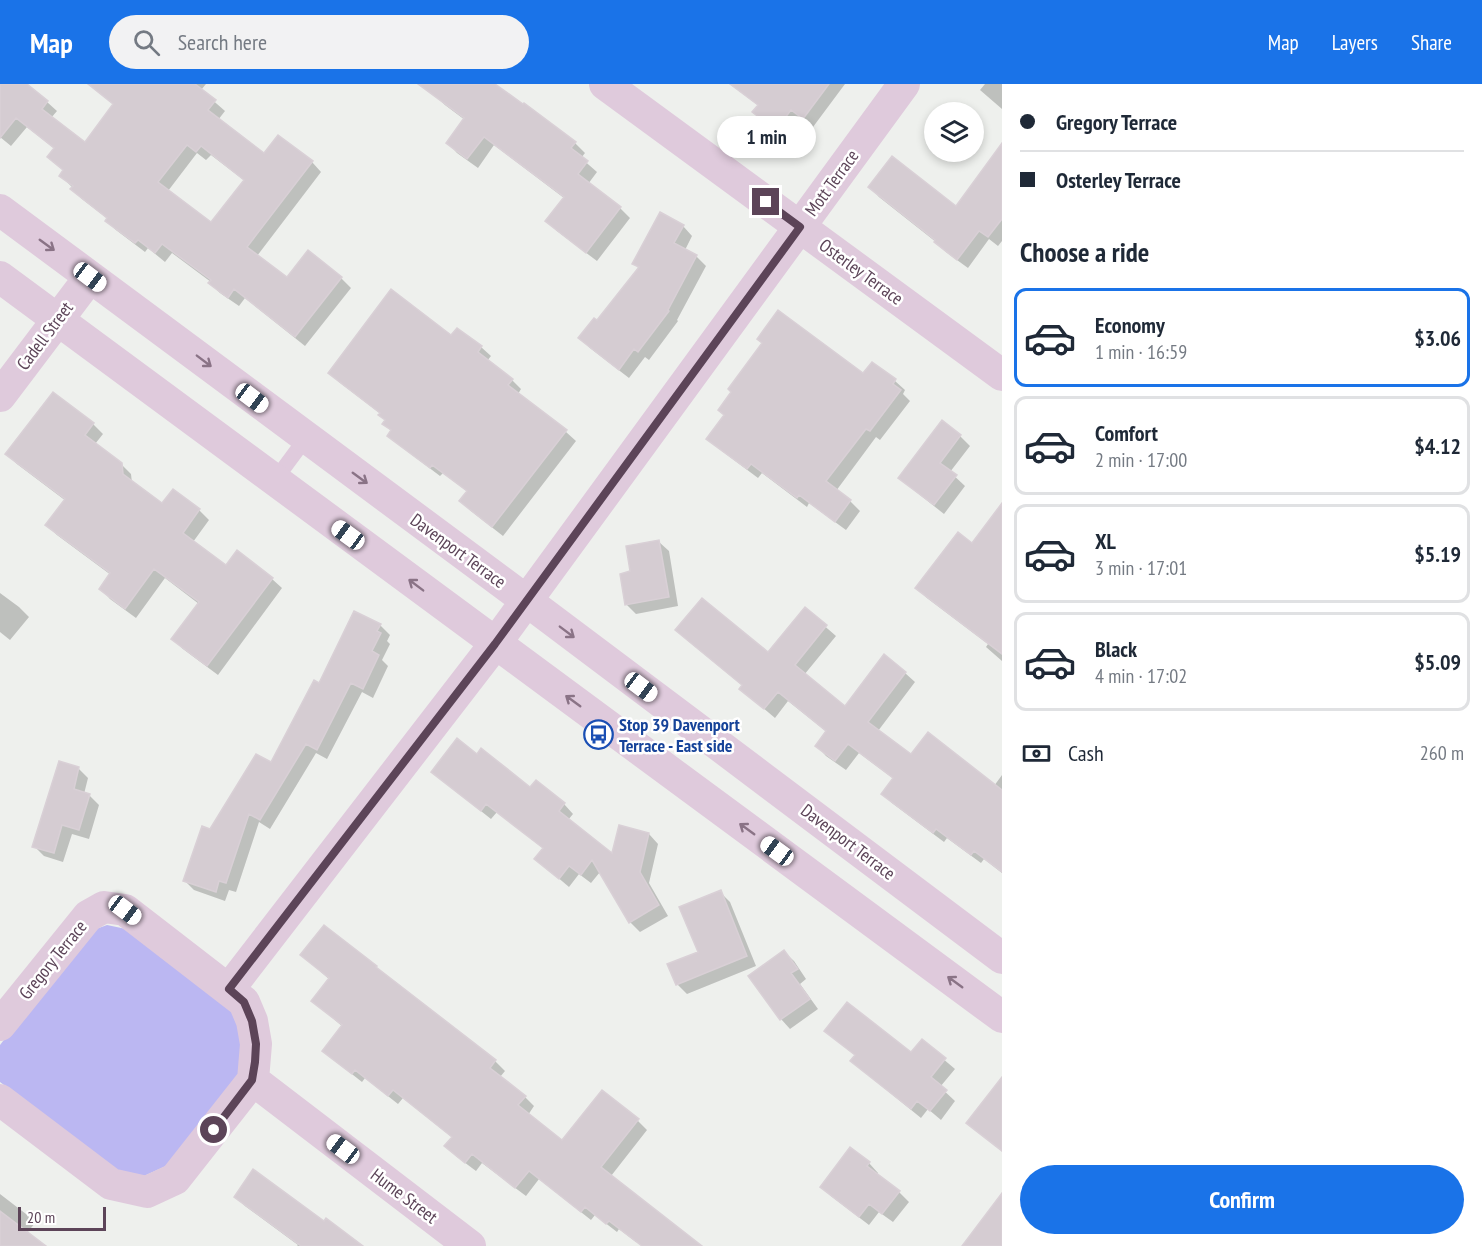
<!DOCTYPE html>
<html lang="en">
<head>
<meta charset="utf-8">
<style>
	:root { --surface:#fff; --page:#f2f2f3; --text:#1f2937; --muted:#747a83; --line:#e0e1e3; --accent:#1a73e8 }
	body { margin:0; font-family:"PT Sans Narrow",sans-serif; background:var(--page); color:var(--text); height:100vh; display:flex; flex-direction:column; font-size:22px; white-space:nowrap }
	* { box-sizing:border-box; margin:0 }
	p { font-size:20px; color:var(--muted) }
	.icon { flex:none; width:33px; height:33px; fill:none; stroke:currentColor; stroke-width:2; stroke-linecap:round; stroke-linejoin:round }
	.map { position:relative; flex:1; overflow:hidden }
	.panel { display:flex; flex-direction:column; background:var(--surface); width:480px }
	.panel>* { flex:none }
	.banner { display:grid; align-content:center; height:132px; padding:0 18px; background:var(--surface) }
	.controls { position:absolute; left:924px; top:18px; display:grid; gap:12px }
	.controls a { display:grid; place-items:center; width:60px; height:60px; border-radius:50%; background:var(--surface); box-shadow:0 3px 9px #0003; font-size:30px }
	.scale { position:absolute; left:18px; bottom:15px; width:88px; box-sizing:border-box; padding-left:6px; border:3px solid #5c4458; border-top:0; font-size:16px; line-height:21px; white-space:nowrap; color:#5c4458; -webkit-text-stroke:4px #fff; paint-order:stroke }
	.end { position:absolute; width:27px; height:27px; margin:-14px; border:8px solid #5c4458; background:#fff; box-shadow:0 0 0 3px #fff }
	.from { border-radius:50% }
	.bubble { position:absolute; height:42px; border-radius:21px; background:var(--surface); box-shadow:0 3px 9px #0003; font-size:20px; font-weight:600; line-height:42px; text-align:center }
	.car { position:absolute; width:18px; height:36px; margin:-18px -9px; border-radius:8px; box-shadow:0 0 4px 2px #0007; background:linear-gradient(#fff 24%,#345 0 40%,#fff 0 76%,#345 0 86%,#fff 0) }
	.banner b { display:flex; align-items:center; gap:21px; height:57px; font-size:22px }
	.banner b+b { border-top:2px solid var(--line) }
	.banner i { width:15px; height:15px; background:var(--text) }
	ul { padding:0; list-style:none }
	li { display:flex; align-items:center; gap:18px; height:99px; margin:0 12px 9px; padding:0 6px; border:3px solid var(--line); border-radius:12px }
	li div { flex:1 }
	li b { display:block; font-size:22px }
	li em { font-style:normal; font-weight:600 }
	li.on { border-color:var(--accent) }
	li>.icon { width:54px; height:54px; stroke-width:1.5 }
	h2 { padding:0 18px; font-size:27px; line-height:72px }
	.pay { display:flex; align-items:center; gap:15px; height:66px; padding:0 18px; font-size:22px }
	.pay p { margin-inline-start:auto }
	.primary-button { display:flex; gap:12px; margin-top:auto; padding:12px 18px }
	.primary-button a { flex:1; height:69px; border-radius:36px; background:var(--accent); color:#fff; font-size:24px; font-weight:600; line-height:69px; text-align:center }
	header { display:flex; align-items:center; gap:36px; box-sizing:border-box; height:84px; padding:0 30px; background:var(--accent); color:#fff }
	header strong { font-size:28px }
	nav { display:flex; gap:33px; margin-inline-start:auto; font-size:21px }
	.search { width:420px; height:54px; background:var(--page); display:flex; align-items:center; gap:15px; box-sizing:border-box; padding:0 21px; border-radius:33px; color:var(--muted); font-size:22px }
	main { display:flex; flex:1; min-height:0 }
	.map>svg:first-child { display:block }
</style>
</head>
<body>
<header>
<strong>Map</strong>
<div class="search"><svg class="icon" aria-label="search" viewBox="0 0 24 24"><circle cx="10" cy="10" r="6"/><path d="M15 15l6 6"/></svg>Search here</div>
<nav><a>Map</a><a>Layers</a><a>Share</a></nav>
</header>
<main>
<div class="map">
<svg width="1002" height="1162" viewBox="0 0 1002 1162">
	<rect width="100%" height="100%" fill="#eef0ed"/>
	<path fill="#bbb7f2" d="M107,841L126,845L234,927L244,944L238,991L166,1082L144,1092L119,1087L0,998V961L88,848Z"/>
	<path fill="#0003" fill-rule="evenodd" d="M0,0H24L47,18L57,27L51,34L85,60L114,21L99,7L104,0H206L201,6L225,27L218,36L264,72L312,78L321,88L257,172L287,195L341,194L351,204L305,262L245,214L239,222L220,209L210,199L211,198L172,169L165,178L148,164L145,168L116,146L107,137L108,135L82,115L72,105L73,104L61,92L64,87L49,73L55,65L27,43L11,62L0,53ZM197,69L206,76L211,71L245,97L212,140L168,107Z
		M443,0H492L524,21L575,59L585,69L581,74L597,88L588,100L620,124L630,134L597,177L557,147L547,137L564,114L494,61L478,84L457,69L448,59L465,36L445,21L435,11Z
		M730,0H845L813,43L802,34L786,55L764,38L754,28L759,22Z
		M985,0H1002V25L980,6Z
		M1002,87V157L998,162L989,155L968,184L946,168L936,158L879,113L870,103L956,125Z
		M683,142L692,152L685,166L696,172L706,182L677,236L678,237L649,276L645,273L629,294L590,264L580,254L598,238L639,185L634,179Z
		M452,253L481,263L491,272L487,277L512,296L521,305L518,310L566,348L576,357L503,452L471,427L461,417L468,408L443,389L440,392L399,361L389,351L392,348L384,339L386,337L381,330L339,298L330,289Z
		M873,280L895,297L905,306L903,310L910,317L880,356L876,353L836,407L850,417L860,427L846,446L809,419L807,423L762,389L758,394L718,364L708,354L864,291Z
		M53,310L93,340L103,350L95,360L121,380L131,390L132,399L162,421L173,407L199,426L209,436L193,458L227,483L272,495L282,504L218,591L183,565L173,555L199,520L165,494L136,534L110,515L101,505L111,491L57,451L47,441L66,417L17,380L7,370Z
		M960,352L970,362L950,388L965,402L944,430L910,403L900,394Z
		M1002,421V577L986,563L988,560L927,514L917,504L972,461Z
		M659,458L669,467L678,522L636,530L626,520L632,489Z
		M0,509L19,523L29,533L10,556L0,548Z
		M805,525L836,552L804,591L845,624L884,572L905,589L915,598L878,647L911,672L994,702L1002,691V789L984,775L981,779L947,754L944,758L892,719L883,710L894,695L859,669L846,686L826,672L817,662L827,648L788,617L775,634L741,605L743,602L687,556L677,546L768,571Z
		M380,541L390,551L387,557L390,560L382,576L388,582L373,614L362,608L327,675L316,669L270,745L259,738L236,808L229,806L225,817L194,806L184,796L211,746L271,681L320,601Z
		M477,672L531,705L564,720L573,730L568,736L613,771L649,750L658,760L649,799L668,832L640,848L630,838L600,788L591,799L579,790L569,803L536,775L544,765L497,728L491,735L443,697L433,688Z
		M78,684L88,694L84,710L89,711L99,721L89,755L72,750L63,778L44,772L34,762Z
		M720,808L730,818L756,882L687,910L677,900L699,869Z
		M784,868L794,877L806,895L800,900L818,925L790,945L781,935Z
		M302,871L495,977L505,987L500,993L525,1013L534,1022L528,1031L562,1058L638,1037L647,1046L611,1092L701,1162H656L641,1151L636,1158L619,1145L617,1148L595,1131L591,1136L539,1095L526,1112L482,1079L476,1087L456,1072L453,1054L403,1014L398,1020L365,994L362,998L334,976L324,967L343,943L313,917L330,896Z
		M826,947L911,970L922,957L955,985L940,1003L955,1017L941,1036L928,1025L921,1034L862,986L856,972L836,956Z
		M869,1079L878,1089L877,1091L899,1108L909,1118L893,1138L879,1128L869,1141L831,1112L822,1102Z
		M0,1110L26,1130L35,1139L27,1149L42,1162H0Z
		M236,1113L356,1162H297L298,1161L245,1122Z"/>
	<path fill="#d5ccd2" stroke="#d9d0d6" stroke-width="1.5" fill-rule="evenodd" d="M0,0H27L48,17L42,25L85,58L113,20L88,0H195L216,16L208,26L264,69L278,51L313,77L247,163L287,193L308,166L342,193L295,253L234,205L228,214L208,199L211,196L162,160L155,169L138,156L135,159L105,137L107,134L70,105L73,102L59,92L63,86L47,73L54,64L16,34L0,54ZM187,61L196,68L201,62L244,96L211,138L158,98Z
		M418,0H495L523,20L524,19L576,58L571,64L588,77L578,90L621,123L586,169L545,137L564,113L484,53L467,75L446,59L464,34Z
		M730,0H829L803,35L791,26L776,46L752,28L758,21Z
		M1002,59V135L988,153L979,147L957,176L934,158L935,156L868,103L892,72L956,122Z
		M660,128L684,141L674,159L697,171L668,226L669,227L638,268L634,265L619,286L578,254L594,234L597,236L639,183L632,180Z
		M391,205L451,251L457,244L482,262L478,268L513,295L508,301L567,346L492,443L459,417L467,407L432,381L430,384L387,352L391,346L382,340L385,336L378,331L380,329L328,289Z
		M778,226L863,289L872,278L896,295L893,300L901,306L870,347L866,345L826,397L851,416L835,438L799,411L797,414L751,380L747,385L706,355L724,331L718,326L731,308L728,305L762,259L757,255Z
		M53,308L94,339L85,351L122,379L123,390L162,419L173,405L200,425L183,449L226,481L237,466L273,494L207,582L171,555L199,518L154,485L125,525L99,505L110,489L45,441L65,415L5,370Z
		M942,336L961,351L940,379L957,391L934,421L898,394Z
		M1002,419V570L915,504L958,448L972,459Z
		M659,456L669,513L625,521L620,490L630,487L626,462Z
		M702,514L768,568L805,523L827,541L795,581L845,622L884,570L906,588L868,638L911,670L928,648L1002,706V788L974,767L971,771L936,745L933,749L881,710L893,694L848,660L835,677L815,662L826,647L778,608L764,625L739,605L742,601L675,546Z
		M354,527L381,540L377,547L381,549L372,567L379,571L363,605L351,599L317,666L306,660L260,736L249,730L226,799L219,797L216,808L183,797L202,742L210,745L256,670L271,678L314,596L319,599Z
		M457,654L477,670L481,664L530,703L536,696L565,719L559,727L612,769L619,741L649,749L640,788L659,821L629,839L592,776L581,791L569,782L559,795L534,775L543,764L486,720L481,727L431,688Z
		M59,677L79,683L74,705L90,710L79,746L62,741L54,769L32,763Z
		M721,806L747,872L676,901L667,880L698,868L679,823Z
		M324,841L377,882L376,883L496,976L490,984L526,1012L518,1021L562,1056L602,1006L639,1035L601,1083L702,1162H642L609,1137L606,1140L585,1123L581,1128L529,1087L515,1104L472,1070L465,1079L444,1062L452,1053L393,1006L388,1012L355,986L352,990L322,967L342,941L311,917L329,894L300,871Z
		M784,866L798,885L791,889L810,915L780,936L748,892Z
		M847,918L911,968L922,955L946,974L931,993L947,1006L930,1027L917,1017L911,1025L850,977L855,971L824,947Z
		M1002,993V1067L966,1039Z
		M850,1063L870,1078L867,1082L900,1107L882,1130L869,1120L859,1133L820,1103Z
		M253,1085L324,1137L326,1134L363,1162H301L234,1113Z
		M1002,1109V1162H962Z
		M0,1127L46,1162H0Z"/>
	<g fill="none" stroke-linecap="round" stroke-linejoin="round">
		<path stroke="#dfcadc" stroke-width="15" d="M275,396L306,354"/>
		<path stroke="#dfcadc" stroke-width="32" d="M605,0L1002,291
			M0,126L527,517L1002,874
			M0,193L1002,933
			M0,312L90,193
			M229,905L495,560L904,0
			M0,941L88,832L104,823L125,826L244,918L252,937L256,960L253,996L175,1095L147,1108L111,1100L0,1016
			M253,996L470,1162"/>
	</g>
	<defs><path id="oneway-shaft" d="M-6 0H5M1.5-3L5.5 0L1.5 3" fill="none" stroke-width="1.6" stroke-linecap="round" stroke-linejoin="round" transform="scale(1.5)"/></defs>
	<g stroke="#8a7386">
		<use href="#oneway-shaft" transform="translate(47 161) rotate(36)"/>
		<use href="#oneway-shaft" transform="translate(204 277) rotate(37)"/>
		<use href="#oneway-shaft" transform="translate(360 394) rotate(36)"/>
		<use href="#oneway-shaft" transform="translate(416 501) rotate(-143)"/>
		<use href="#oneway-shaft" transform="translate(567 548) rotate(37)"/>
		<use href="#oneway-shaft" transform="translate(573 617) rotate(-144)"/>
		<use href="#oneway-shaft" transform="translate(747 745) rotate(-144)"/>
		<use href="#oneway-shaft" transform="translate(955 898) rotate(-144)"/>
	</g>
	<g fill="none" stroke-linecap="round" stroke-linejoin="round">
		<path stroke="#5c4458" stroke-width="8" d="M214,1046L252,996L255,978L256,960L252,937L244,918L229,905L495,560L800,143L766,118"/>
	</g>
	<defs>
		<symbol id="bus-ring" viewBox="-11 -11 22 22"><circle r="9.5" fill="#fff" stroke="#1a4fb4" stroke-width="1.5"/><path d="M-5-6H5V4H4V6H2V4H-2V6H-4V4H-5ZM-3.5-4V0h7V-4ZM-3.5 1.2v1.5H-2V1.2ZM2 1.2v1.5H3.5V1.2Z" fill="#1a4fb4"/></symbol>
	</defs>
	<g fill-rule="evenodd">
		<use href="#bus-ring" x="582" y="634" width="33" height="33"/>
	</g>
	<g text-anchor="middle" stroke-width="5" stroke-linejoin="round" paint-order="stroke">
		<g font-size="18" fill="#5c4458" stroke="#fff">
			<text transform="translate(832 99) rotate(-54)" y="6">Mott Terrace</text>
			<text transform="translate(861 188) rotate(36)" y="6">Osterley Terrace</text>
			<text transform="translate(45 252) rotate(-53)" y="6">Cadell Street</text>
			<text transform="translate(458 467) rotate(36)" y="6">Davenport Terrace</text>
			<text transform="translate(848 758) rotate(37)" y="6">Davenport Terrace</text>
			<text transform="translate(53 876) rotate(-51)" y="6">Gregory Terrace</text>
			<text transform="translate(404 1112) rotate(37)" y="6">Hume Street</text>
		</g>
		<g font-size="18" font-weight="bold" fill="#164399" stroke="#fff" text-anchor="start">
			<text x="619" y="647">Stop 39 Davenport<tspan x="619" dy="21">Terrace - East side</tspan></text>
		</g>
	</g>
</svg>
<div class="controls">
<a><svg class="icon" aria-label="layers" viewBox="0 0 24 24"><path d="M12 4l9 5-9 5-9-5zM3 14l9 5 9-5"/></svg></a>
</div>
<div class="scale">20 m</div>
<i class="end from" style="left:214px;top:1046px"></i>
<i class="end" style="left:766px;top:118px"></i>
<div class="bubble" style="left:717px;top:32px;width:99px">1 min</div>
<i class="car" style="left:90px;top:193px;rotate:127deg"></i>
<i class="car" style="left:252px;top:314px;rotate:127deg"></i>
<i class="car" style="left:348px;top:451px;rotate:306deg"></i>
<i class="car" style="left:641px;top:603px;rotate:127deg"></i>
<i class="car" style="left:777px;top:767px;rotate:306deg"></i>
<i class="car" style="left:125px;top:826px;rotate:127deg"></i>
<i class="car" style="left:343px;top:1065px;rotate:307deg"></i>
</div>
<section class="panel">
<div class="banner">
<b><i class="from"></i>Gregory Terrace</b>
<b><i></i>Osterley Terrace</b>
</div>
<h2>Choose a ride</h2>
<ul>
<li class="on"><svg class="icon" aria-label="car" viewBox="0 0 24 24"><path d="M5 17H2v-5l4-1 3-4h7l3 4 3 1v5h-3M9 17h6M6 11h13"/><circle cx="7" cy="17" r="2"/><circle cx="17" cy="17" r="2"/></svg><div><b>Economy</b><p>1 min · 16:59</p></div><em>$3.06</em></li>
<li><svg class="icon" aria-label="car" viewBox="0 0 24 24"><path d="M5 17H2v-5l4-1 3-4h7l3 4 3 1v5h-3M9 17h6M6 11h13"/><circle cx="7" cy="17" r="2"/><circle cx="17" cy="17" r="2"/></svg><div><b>Comfort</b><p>2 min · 17:00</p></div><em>$4.12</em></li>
<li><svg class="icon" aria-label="car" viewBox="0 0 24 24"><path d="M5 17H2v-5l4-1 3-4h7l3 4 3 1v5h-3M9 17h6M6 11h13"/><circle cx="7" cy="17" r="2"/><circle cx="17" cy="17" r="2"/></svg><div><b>XL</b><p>3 min · 17:01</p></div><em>$5.19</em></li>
<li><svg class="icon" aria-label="car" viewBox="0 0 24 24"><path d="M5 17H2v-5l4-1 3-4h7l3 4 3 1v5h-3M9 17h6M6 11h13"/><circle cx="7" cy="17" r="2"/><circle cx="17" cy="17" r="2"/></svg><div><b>Black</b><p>4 min · 17:02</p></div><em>$5.09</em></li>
</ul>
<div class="pay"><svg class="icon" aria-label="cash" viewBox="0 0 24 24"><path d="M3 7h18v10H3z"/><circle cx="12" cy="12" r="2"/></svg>Cash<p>260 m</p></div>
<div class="primary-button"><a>Confirm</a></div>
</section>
</main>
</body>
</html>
